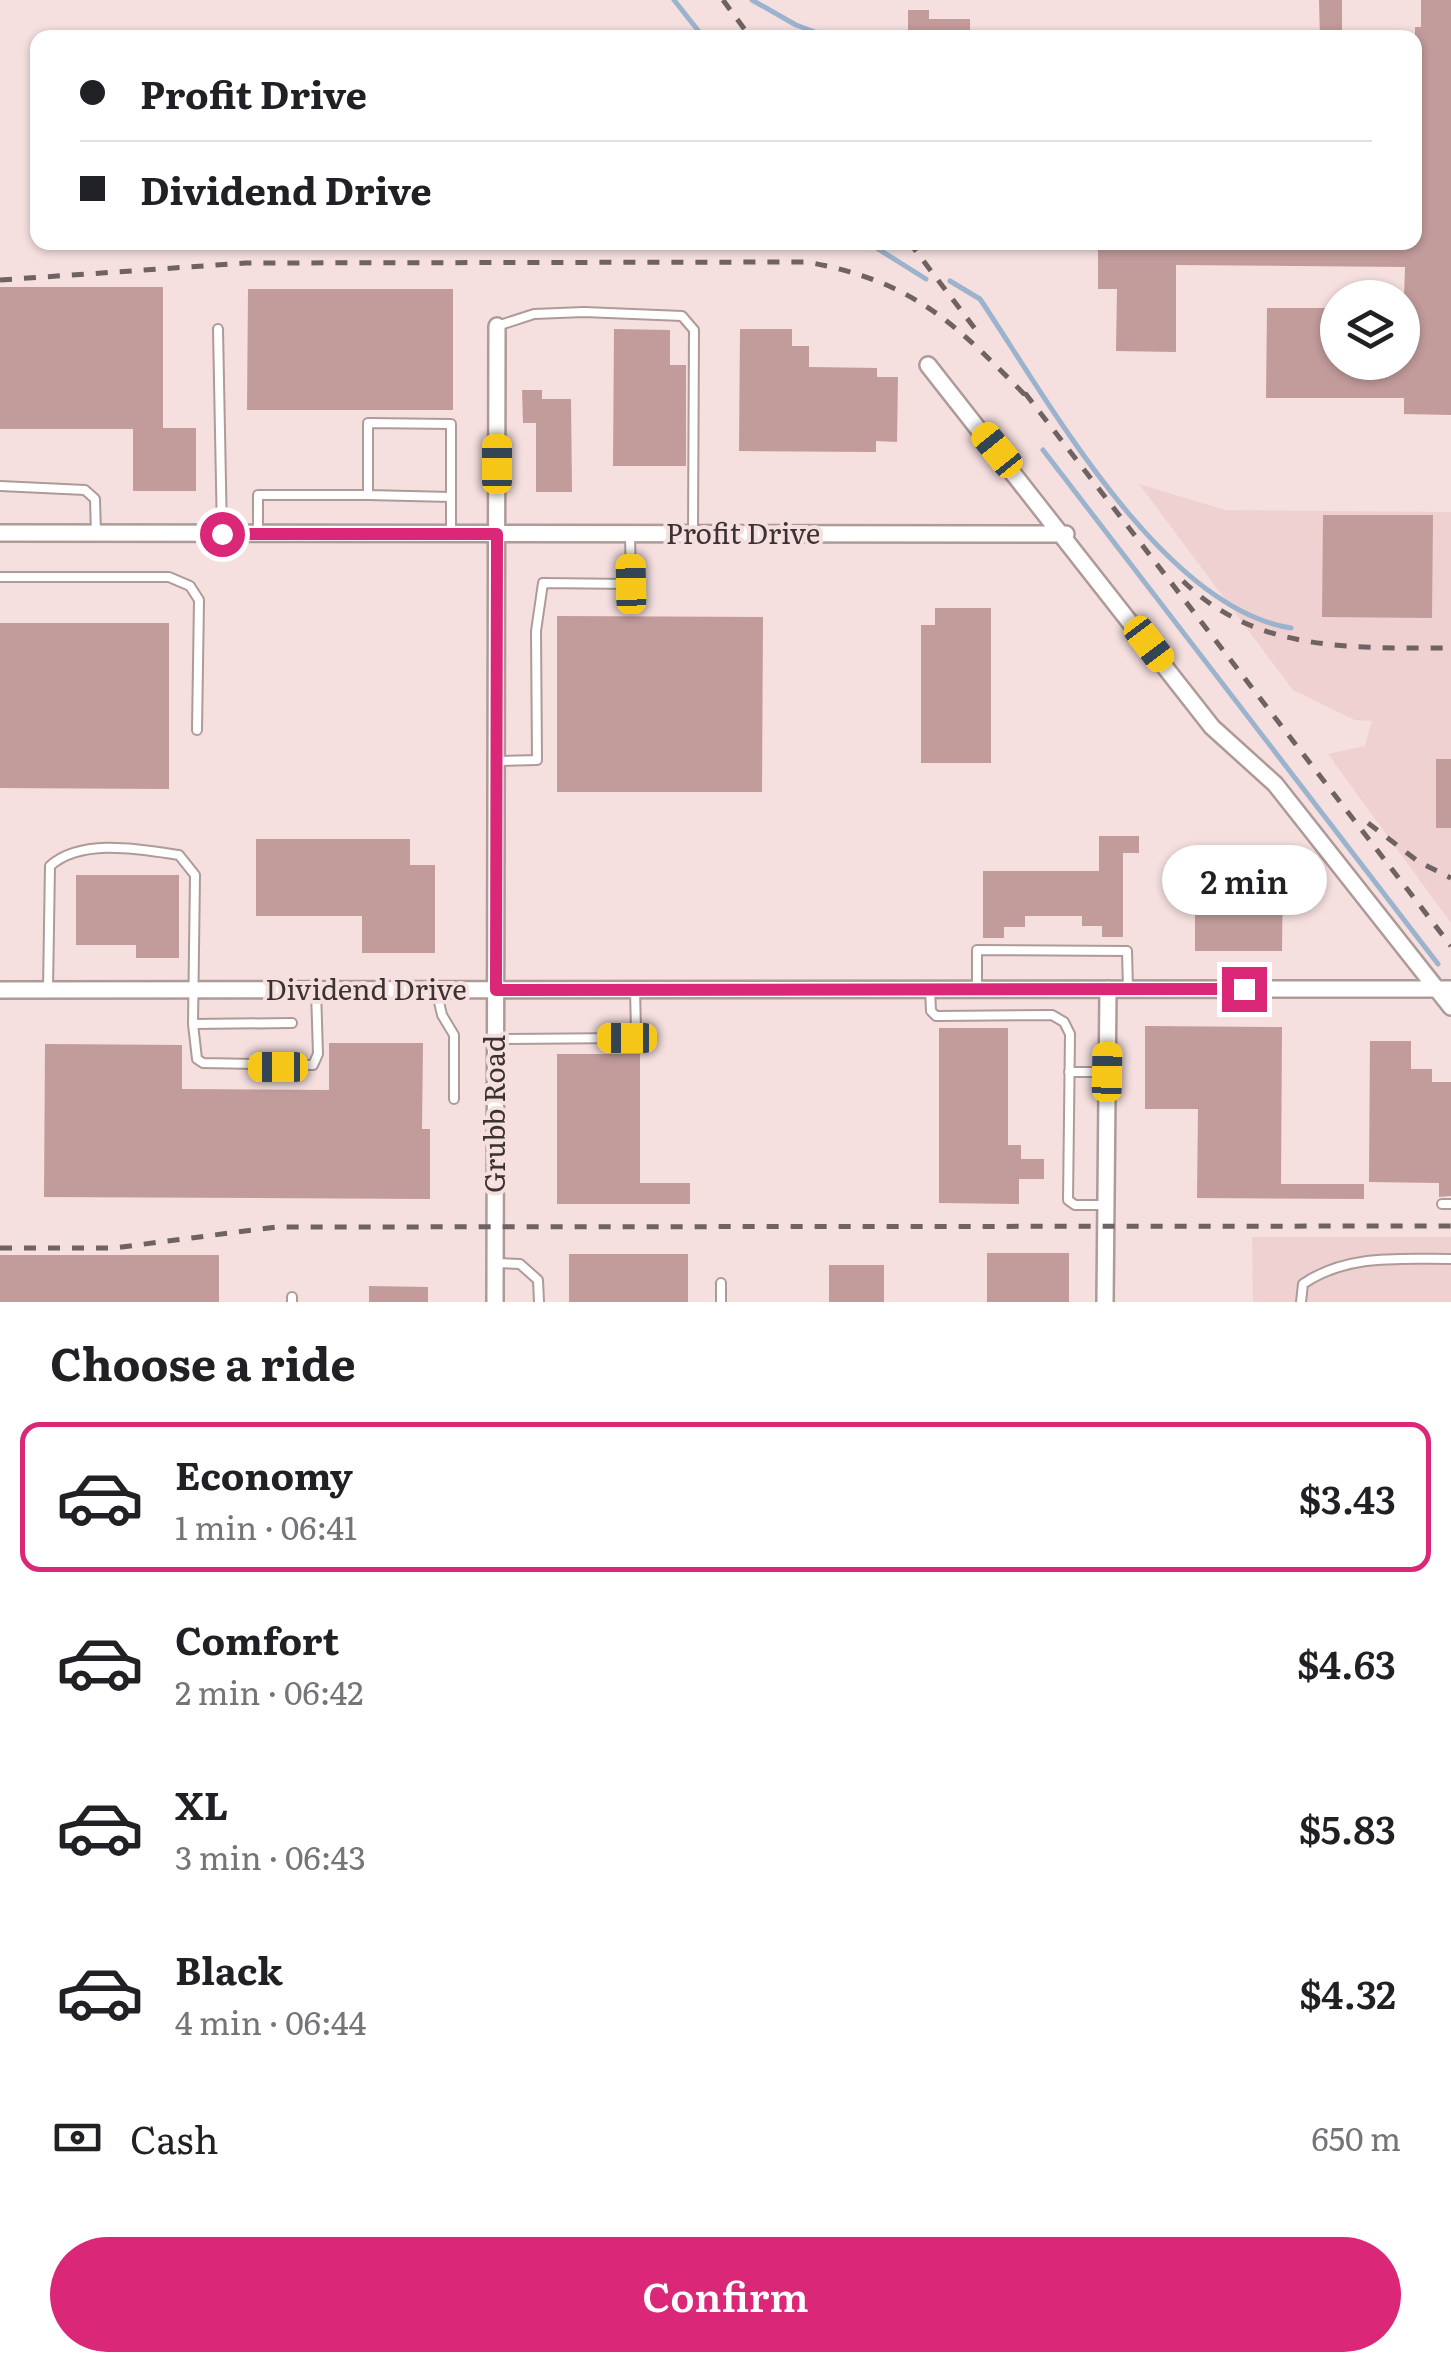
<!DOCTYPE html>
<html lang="en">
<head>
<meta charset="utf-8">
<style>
	:root { --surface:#fff; --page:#f2f2f2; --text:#202124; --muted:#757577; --line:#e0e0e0; --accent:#db2777 }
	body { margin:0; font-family:Literata,serif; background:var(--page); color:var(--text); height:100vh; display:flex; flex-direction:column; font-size:38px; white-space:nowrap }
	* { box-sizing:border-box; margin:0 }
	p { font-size:32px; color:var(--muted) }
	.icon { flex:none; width:55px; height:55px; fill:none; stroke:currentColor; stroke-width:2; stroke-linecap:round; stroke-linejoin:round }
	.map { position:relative; height:1302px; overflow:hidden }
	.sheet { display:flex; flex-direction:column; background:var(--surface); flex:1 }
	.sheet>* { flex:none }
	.guide { position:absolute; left:30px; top:30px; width:1392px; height:220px; border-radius:20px; box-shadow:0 2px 8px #0004; display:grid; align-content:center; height:220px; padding:0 50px; background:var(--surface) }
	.tools { position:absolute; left:1320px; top:280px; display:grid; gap:20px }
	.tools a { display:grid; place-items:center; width:100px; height:100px; border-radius:50%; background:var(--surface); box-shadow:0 2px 8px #0004; font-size:50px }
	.end { position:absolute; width:45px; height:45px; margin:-22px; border:12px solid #db2777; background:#fff; box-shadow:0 0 0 5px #fff }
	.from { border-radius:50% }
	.bubble { position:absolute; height:70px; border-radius:35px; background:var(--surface); box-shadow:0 2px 8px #0004; font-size:32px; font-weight:600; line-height:70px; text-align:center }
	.car { position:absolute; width:30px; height:60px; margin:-30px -15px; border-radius:12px; box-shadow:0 0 8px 2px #0007; background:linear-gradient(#f5c518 24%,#345 0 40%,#f5c518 0 76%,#345 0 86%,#f5c518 0) }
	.guide b { display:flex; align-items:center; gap:35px; height:95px; font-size:38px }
	.guide b+b { border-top:2px solid var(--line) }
	.guide i { width:25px; height:25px; background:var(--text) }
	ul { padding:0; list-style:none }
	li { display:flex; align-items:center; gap:30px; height:150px; margin:0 20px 15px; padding:0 30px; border:5px solid transparent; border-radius:20px }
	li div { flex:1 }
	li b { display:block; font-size:38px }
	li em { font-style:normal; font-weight:600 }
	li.selected { border-color:var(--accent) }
	li>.icon { width:90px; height:90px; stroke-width:1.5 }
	h2 { padding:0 50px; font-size:45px; line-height:120px }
	.pay { display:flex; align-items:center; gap:25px; height:110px; padding:0 50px; font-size:38px }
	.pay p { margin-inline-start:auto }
	.action { display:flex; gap:20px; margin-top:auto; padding:20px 50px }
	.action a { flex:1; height:115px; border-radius:60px; background:var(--accent); color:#fff; font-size:40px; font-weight:600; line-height:115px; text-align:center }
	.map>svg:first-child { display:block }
</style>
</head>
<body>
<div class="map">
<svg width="1451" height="1302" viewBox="0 0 1451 1302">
	<rect width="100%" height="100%" fill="#f5dfdf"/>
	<path fill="#efd1d1" d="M1139,484L1225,510L1451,512V923L1328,754L1365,746L1372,721L1355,720L1293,690Z
		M1252,1237H1451V1302H1253Z"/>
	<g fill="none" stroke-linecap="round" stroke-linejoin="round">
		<path stroke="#9cb3ce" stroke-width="5" d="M674,0L704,38
			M752,0L796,25L831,38
			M867,242L926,279
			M950,281L980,299C1048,400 1162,608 1291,628
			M1043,450L1438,964"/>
	</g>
	<path fill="#c29b9b" d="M1319,0H1342V38H1320Z
		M1421,0H1451V415L1404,414V398H1266L1267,308H1338V362H1402L1405,267L1176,265V352L1116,351L1117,289H1098V242H1415V27H1421Z
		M908,10H929V19H970V38H908Z
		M0,287H163V428H196V491H133V429H0Z
		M248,289H453V410H247Z
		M614,329L670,330V365H686V466H613Z
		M740,329H792V346H809V367L877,368V377H898L897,442L876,441V452L739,451Z
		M522,390H542V399H571L572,492H536V423H523Z
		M1323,515H1433L1432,618L1322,617Z
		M935,608H991V763H921V625H935Z
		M557,616L763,617L762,792H557Z
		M0,623H169V789L0,788Z
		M1436,759H1451V828H1436Z
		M1099,836H1139V853H1123V937H1102V926H1082V916H1025V927H1004V938H983V871H1099Z
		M256,839H410V865H435V953H362V916H256Z
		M1228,855H1251V863H1283L1282,951H1195V863H1228Z
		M76,875H179V958H136V945H76Z
		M1145,1026L1282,1027L1281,1184H1364V1199L1197,1198L1198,1109H1145Z
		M939,1028H1008V1145H1021V1159H1044V1179H1019V1204L939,1203Z
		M1370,1041H1411V1069H1432V1082H1451V1196L1439,1197V1183L1369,1182Z
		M329,1043H423L422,1129H430V1199L44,1197L45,1044L182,1045V1089L329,1090Z
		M557,1054H640V1183H690V1204H557Z
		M987,1253H1069V1302H987Z
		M569,1254H688V1302H569Z
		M0,1255H219V1302H0Z
		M829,1265H884V1302H829Z
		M369,1286L428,1287V1302H369Z"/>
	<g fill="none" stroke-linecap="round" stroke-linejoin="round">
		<defs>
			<path id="service" d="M497,326L534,314L584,312L682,316L694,330L693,534
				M218,329L222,534
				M0,486L85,490L95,499L96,533
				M368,495L451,497
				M258,534V495H368V423L451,424V534
				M0,577H169L190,586L199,600L197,730
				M498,761L537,760L536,631L543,583L631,584L630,534
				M48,988L50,866C81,838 139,849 179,855L195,875L193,1024L292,1023
				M436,989L442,1015L454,1035V1099
				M930,989L931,1011L936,1016L1052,1015L1064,1022L1070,1034L1068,1200L1075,1205H1106
				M977,989V950L1127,951L1128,989
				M193,1024L197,1059L203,1063L313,1065L318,1054L316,990
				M495,1039L627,1038L636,1031L635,989
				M1069,1072H1107
				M1442,1204H1451
				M495,1263L520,1264L538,1280L539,1302
				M292,1302V1297
				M721,1302V1283
				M1301,1302L1303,1284C1346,1254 1399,1259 1451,1259"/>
			<path id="minor" d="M928,365L1212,727L1275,784L1451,1007
				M0,533L1066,534
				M0,990L1451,989
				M495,1302L497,326
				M1105,1302L1108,989"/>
		</defs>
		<use href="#service" stroke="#ae9a99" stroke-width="12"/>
		<use href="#minor" stroke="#ae9a99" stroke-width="20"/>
		<use href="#service" stroke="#fff" stroke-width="8"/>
		<use href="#minor" stroke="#fff" stroke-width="15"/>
		<path stroke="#6e6362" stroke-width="5" stroke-dasharray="12 12" stroke-linecap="butt" d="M723,0L751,38
			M909,242L976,330
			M0,280L246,263L807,262C918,282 957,326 1033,403
			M1025,393L1451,946
			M1183,581C1256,653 1356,648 1451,648
			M1368,823L1419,862L1451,878
			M0,1248H114L276,1227L1451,1226"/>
	</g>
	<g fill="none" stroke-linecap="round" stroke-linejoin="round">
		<path stroke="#db2777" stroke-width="12" d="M222,534H497L496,990L1244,989"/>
	</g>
	<g text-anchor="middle" stroke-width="8" stroke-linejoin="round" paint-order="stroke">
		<g font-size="28" fill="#3b3332" stroke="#f5dfdf">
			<text x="743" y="544">Profit Drive</text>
			<text x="366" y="1000">Dividend Drive</text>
			<text transform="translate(495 1114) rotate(-90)" y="10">Grubb Road</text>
		</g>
	</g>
</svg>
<div class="tools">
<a><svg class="icon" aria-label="layers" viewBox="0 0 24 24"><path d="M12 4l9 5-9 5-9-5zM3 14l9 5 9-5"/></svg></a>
</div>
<i class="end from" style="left:222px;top:534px"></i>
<i class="end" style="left:1244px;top:989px"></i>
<div class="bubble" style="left:1162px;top:845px;width:165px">2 min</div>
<i class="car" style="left:997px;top:450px;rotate:321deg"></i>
<i class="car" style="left:497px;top:464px;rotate:0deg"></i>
<i class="car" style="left:631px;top:584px;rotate:359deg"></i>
<i class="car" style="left:1149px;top:644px;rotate:143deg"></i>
<i class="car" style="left:627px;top:1038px;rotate:270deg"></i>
<i class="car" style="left:278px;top:1067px;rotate:270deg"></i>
<i class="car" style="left:1107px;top:1072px;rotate:1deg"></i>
<div class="guide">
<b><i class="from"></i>Profit Drive</b>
<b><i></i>Dividend Drive</b>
</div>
</div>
<section class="sheet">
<h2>Choose a ride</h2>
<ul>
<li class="selected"><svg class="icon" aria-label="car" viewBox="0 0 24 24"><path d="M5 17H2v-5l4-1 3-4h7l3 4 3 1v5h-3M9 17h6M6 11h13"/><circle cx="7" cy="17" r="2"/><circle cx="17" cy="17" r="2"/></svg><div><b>Economy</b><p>1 min · 06:41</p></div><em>$3.43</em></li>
<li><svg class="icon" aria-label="car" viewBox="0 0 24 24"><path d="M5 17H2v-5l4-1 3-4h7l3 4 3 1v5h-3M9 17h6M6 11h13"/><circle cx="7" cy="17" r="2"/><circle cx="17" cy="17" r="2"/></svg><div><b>Comfort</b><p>2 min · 06:42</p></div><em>$4.63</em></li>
<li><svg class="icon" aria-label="car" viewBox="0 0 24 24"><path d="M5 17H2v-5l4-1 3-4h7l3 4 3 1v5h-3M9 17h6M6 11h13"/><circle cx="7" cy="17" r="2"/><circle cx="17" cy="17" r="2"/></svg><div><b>XL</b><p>3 min · 06:43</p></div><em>$5.83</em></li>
<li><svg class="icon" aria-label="car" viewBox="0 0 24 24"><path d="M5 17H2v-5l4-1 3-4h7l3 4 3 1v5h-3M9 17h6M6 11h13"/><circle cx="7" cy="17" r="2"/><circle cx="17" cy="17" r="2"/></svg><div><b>Black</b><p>4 min · 06:44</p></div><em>$4.32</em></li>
</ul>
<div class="pay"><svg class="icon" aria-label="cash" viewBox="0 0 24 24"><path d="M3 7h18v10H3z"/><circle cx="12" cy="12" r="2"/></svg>Cash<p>650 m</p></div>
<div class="action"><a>Confirm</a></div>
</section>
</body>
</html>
